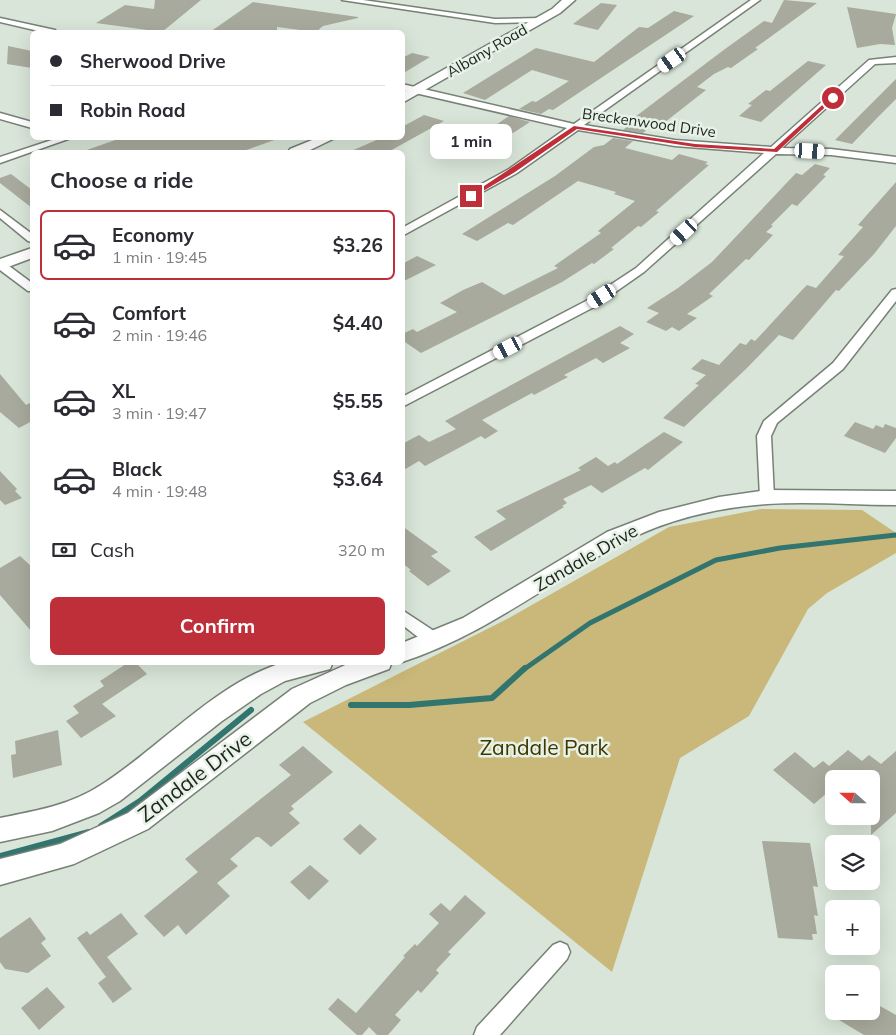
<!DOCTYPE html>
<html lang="en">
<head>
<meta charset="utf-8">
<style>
	:root { --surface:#fff; --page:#f7f7f7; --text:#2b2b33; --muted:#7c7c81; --line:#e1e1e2; --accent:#bf2f39 }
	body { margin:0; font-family:Mulish,sans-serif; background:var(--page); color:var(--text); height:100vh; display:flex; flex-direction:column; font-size:19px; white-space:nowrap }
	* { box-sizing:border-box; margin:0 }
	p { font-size:16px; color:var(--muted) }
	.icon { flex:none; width:28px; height:28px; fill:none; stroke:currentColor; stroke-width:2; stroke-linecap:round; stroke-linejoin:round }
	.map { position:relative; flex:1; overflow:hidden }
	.side { position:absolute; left:30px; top:150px; width:375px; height:515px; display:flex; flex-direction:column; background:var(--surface); border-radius:8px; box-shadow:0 5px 20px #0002 }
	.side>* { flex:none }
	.hud { position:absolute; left:30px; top:30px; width:375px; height:110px; border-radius:8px; box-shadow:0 5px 20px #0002; display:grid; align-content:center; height:110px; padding:0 20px; background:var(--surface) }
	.needle { width:32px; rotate:291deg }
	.buttons { position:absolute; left:825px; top:770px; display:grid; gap:10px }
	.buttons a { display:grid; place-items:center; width:55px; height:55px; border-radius:8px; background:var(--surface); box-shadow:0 5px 20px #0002; font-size:25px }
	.end { position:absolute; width:22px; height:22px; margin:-11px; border:6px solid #bf2f39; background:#fff; box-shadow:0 0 0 2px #fff }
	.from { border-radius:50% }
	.bubble { position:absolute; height:35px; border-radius:8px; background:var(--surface); box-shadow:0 5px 20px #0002; font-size:16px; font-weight:700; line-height:35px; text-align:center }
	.car { position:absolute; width:15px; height:30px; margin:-15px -8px; border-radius:6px; box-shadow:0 0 4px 1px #0007; background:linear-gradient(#fff 24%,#345 0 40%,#fff 0 76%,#345 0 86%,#fff 0) }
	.hud b { display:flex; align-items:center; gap:18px; height:48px; font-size:19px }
	.hud b+b { border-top:1px solid var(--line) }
	.hud i { width:12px; height:12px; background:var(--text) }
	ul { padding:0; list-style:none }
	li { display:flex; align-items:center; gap:15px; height:70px; margin:0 10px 8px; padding:0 10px; border:2px solid transparent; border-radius:8px }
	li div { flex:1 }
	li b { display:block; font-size:19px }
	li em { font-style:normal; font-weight:700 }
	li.active { border-color:var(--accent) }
	li>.icon { width:45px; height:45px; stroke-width:1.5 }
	h2 { padding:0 20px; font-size:22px; line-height:60px }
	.pay { display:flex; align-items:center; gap:12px; height:55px; padding:0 20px; font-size:19px }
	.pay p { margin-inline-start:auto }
	.primary-button { display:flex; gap:10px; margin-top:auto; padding:10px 20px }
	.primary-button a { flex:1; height:58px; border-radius:8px; background:var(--accent); color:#fff; font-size:20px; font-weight:700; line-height:58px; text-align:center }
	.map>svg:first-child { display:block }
</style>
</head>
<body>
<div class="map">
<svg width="896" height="1035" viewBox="0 0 896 1035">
	<rect width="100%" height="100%" fill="#d9e5d8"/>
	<path fill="#c9b879" d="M761,509L862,510L896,533V553L827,593L808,609L749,716L680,758L612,972L303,722L509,618L669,527Z"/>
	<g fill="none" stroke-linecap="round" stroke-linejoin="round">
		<path stroke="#32746e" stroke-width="5" d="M523,670L590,623L716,560L780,548L896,535"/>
		<path stroke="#32746e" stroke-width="6" d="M351,705H409L492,698L525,668
			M101,826L140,801L251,710
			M0,856L89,832"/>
	</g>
	<path fill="#a7aa9c" d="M155,0H201L162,32L96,23L125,5L154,9Z
		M784,0L817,3L755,48L758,49L731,68L728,67L714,74L697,87L706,90L660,126L653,124L643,133L623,130L634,121L631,120L725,49L764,21L772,23Z
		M253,2L358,17V18L323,26L316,32L277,27V32H210Z
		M601,3L617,5L598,30L573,24Z
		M847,7L896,14L892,28L895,45L880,44L857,48Z
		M674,11L694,16L553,110L549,109L541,114L519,109L532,101L536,102L569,81L532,70L485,100L463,93L536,48L594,62L639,27L648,28Z
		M8,46L32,51V68L7,64Z
		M412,53L430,57L402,74V58Z
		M808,61L826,65L761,122L739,116L752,105L748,104L766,90L770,91Z
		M896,79V99L880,115L852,144L835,140Z
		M424,115L444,121L388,152H349L381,138H402V127Z
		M509,116L530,122L513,133L493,127Z
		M121,138H277V139L241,152H84V151Z
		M613,138L633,141L625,148L672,160L679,154L708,162L705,164L709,165L656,211L659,212L641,227L638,226L611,248L614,249L594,264L592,263L562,282L421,353L402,340V334L413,329L417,332L457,312L440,303L463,290L482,282L504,295L558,268L554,266L601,233L598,231L635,201L614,194L616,192L578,181L513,225L508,223L477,241L462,234L555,176L594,147L604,145Z
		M815,164L830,168L823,175L826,176L797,206L792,204L771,225L773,226L766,232L773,235L749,260L746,259L709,294L713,296L687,314L697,318L679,331L672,327L666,331L646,322L659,313L647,308L678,288L712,262L796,173L802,175Z
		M11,174L32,190V208L0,183V178Z
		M896,182V226L874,254L839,291L836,290L793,340L779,335L746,369L684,427L663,418L699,385L695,384L706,375L691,369L702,359L719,365L740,343L746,345L751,339L755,341L802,290L807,285L816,288L844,256L838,255L863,227L858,225Z
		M417,256L436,265L402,282V264Z
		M620,326L634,334L620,343L630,348L603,363L596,358L564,375L568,377L534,395L532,393L482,420L498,431L485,439L481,436L425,466L419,461L402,471V444L419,435L429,442L456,429L445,421Z
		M0,374L26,405L32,402V421L19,428L0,412Z
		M855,422L873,429L876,425L883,428L885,424L896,428V438L885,453L844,436Z
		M664,432L683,442L648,470L645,468L602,493L591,485L563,499L567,503L562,506L564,507L491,551L474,537L506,519L496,511L581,470L578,468L596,457L608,466L615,462L617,464Z
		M0,471L17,489L15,491L22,498L5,505L0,500Z
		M402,526L438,552L431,556L451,571L428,586L409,571L411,570L402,563Z
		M20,556L32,567V632L0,595V568Z
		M129,662H135L147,674L102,704L116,716L81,738L66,721L79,713L73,706L104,686L100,681Z
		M58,730L62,765L13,778L11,755L16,754L15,741Z
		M303,746L333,772L291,806L294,809L289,813L300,823L271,847L259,837H256L230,859L238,866L217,883L230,896L186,935L178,925L164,937L144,916L198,872L185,859L291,775L279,765Z
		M848,750L862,761L869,755L881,764L896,751V813L871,835V779H834V787L814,804L773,770L795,752L814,768L823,761L829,766Z
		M360,824L377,839L360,855L343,839Z
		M762,841L810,843L818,887L813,886L818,916L814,915L817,934H812L813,940L778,938Z
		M310,865L329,881L309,900L290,882Z
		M465,895L486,913L448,952L451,954L436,970L439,973L421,993L418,990L395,1015L401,1020L388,1035H377L369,1027L362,1035H357L328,1009L338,998L356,1013L405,957L403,956L415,944L417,946L439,923L429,914L441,903L450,911Z
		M121,913L138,934L107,957L132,989L113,1003L98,983L106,977L77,938L87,931L90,935Z
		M30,917L46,939L41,943L51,956L28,973L5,969L0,962V938Z
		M47,987L65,1007L39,1030L21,1008Z
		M871,1001L896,1015V1035H864L824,1011H871Z"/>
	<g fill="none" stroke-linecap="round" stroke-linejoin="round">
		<defs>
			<path id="street" d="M342,0H363L495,19L540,18L544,20L540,22L495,23Z
				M751,0H760L584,125L675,140L771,147L869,60L896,57V63L875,64L782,148L831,149L896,157V163L831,155L776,154L644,272L594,307L402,407V397L586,301L636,268L764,153L675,146L578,130L517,173L402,236V228L509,169L567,128L402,90V84L574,124Z
				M0,18L55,30L56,32H43L0,22Z
				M0,113L32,122V128L0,119Z
				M58,138H71L0,163V157Z
				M0,210L32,234V242L28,241L0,218Z
				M0,262L5,263L32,283V291H28L0,270Z
				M896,289V301L843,369L777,423L771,436L774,497L767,502L762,500L760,497L757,436L764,421L833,363L892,290Z
				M402,610L440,635L442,639L440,643C427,648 413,632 402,625Z
				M560,942L567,945L570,952L567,959L500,1035H474L477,1027L553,945Z"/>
			<path id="secondary" d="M562,0H575L560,13L402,103V93L552,9Z
				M317,138H335L306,152H288L290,149Z
				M32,248V258L0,270V259Z
				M767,490L896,491V505C853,505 810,501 767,504C719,507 664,520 622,543C548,583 483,636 402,662V643L463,618L607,532L659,512L719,497Z
				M285,662H333L330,669L285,681L261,694L222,721L120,801L99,813L52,831L0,842V818C35,811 71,805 101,785C161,747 216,682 285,662Z
				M352,662H392L389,669L346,685L310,703L148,829L74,864L0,885V859L60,844L128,813L292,689Z"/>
		</defs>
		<use href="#street" stroke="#778176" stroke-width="3"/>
		<use href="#secondary" stroke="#778176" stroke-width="3"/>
		<use href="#street" fill="#fff" fill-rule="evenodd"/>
		<use href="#secondary" fill="#fff" fill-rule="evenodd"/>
	</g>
	<path fill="#bf2f39" d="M831,97L835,98L777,152L695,147L577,129L515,172L473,197L469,196L574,126L695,144L774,149Z"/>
	<g text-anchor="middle" stroke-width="5" stroke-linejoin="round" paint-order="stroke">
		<g font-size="15" fill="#1f231e" stroke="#e6f2e5">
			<text transform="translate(487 51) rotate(-30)" y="5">Albany Road</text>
			<text transform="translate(649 123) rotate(8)" y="5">Breckenwood Drive</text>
		</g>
		<g font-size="18" fill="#1f231e" stroke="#e6f2e5">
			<text transform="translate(586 558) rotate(-30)" y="6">Zandale Drive</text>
		</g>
		<g font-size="21" fill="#423500" stroke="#e6f2e5">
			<text x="544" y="755">Zandale Park</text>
		</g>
		<g font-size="21" fill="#1f231e" stroke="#e6f2e5">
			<text transform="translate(195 777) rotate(-37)" y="7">Zandale Drive</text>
		</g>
	</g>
</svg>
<div class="buttons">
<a><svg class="needle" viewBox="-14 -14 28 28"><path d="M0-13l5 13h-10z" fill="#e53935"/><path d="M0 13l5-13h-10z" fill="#7c7c81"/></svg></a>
<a><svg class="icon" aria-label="layers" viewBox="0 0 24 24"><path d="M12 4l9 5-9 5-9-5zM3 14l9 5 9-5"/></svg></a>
<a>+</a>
<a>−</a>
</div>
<i class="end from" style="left:833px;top:98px"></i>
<i class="end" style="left:471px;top:196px"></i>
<div class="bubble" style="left:430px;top:124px;width:82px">1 min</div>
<i class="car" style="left:672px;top:60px;rotate:235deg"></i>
<i class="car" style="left:810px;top:151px;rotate:93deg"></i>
<i class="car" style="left:684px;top:232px;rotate:228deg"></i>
<i class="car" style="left:602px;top:296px;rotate:238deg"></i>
<i class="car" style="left:508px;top:348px;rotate:243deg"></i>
<div class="hud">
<b><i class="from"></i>Sherwood Drive</b>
<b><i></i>Robin Road</b>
</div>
<section class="side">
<h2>Choose a ride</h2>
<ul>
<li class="active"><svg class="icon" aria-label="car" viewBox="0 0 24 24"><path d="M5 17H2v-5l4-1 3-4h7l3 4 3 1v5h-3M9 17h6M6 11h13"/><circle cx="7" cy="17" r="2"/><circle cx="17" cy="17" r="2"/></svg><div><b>Economy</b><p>1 min · 19:45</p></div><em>$3.26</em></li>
<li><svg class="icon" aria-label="car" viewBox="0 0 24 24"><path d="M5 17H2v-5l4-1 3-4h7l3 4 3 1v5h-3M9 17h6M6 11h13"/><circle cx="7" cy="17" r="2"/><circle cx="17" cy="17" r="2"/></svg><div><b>Comfort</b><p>2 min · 19:46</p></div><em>$4.40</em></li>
<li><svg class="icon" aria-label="car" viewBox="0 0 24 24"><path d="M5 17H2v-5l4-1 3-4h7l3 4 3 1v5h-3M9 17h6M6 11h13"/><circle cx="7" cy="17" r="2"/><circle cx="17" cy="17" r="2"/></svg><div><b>XL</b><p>3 min · 19:47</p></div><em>$5.55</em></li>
<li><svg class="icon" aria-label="car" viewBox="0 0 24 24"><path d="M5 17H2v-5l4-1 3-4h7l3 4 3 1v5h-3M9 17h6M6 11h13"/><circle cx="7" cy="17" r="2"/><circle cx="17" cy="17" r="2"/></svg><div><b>Black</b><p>4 min · 19:48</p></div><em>$3.64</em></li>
</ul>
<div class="pay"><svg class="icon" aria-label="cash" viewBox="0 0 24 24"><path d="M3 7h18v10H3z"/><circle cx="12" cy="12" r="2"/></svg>Cash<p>320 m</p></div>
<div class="primary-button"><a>Confirm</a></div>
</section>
</div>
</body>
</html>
